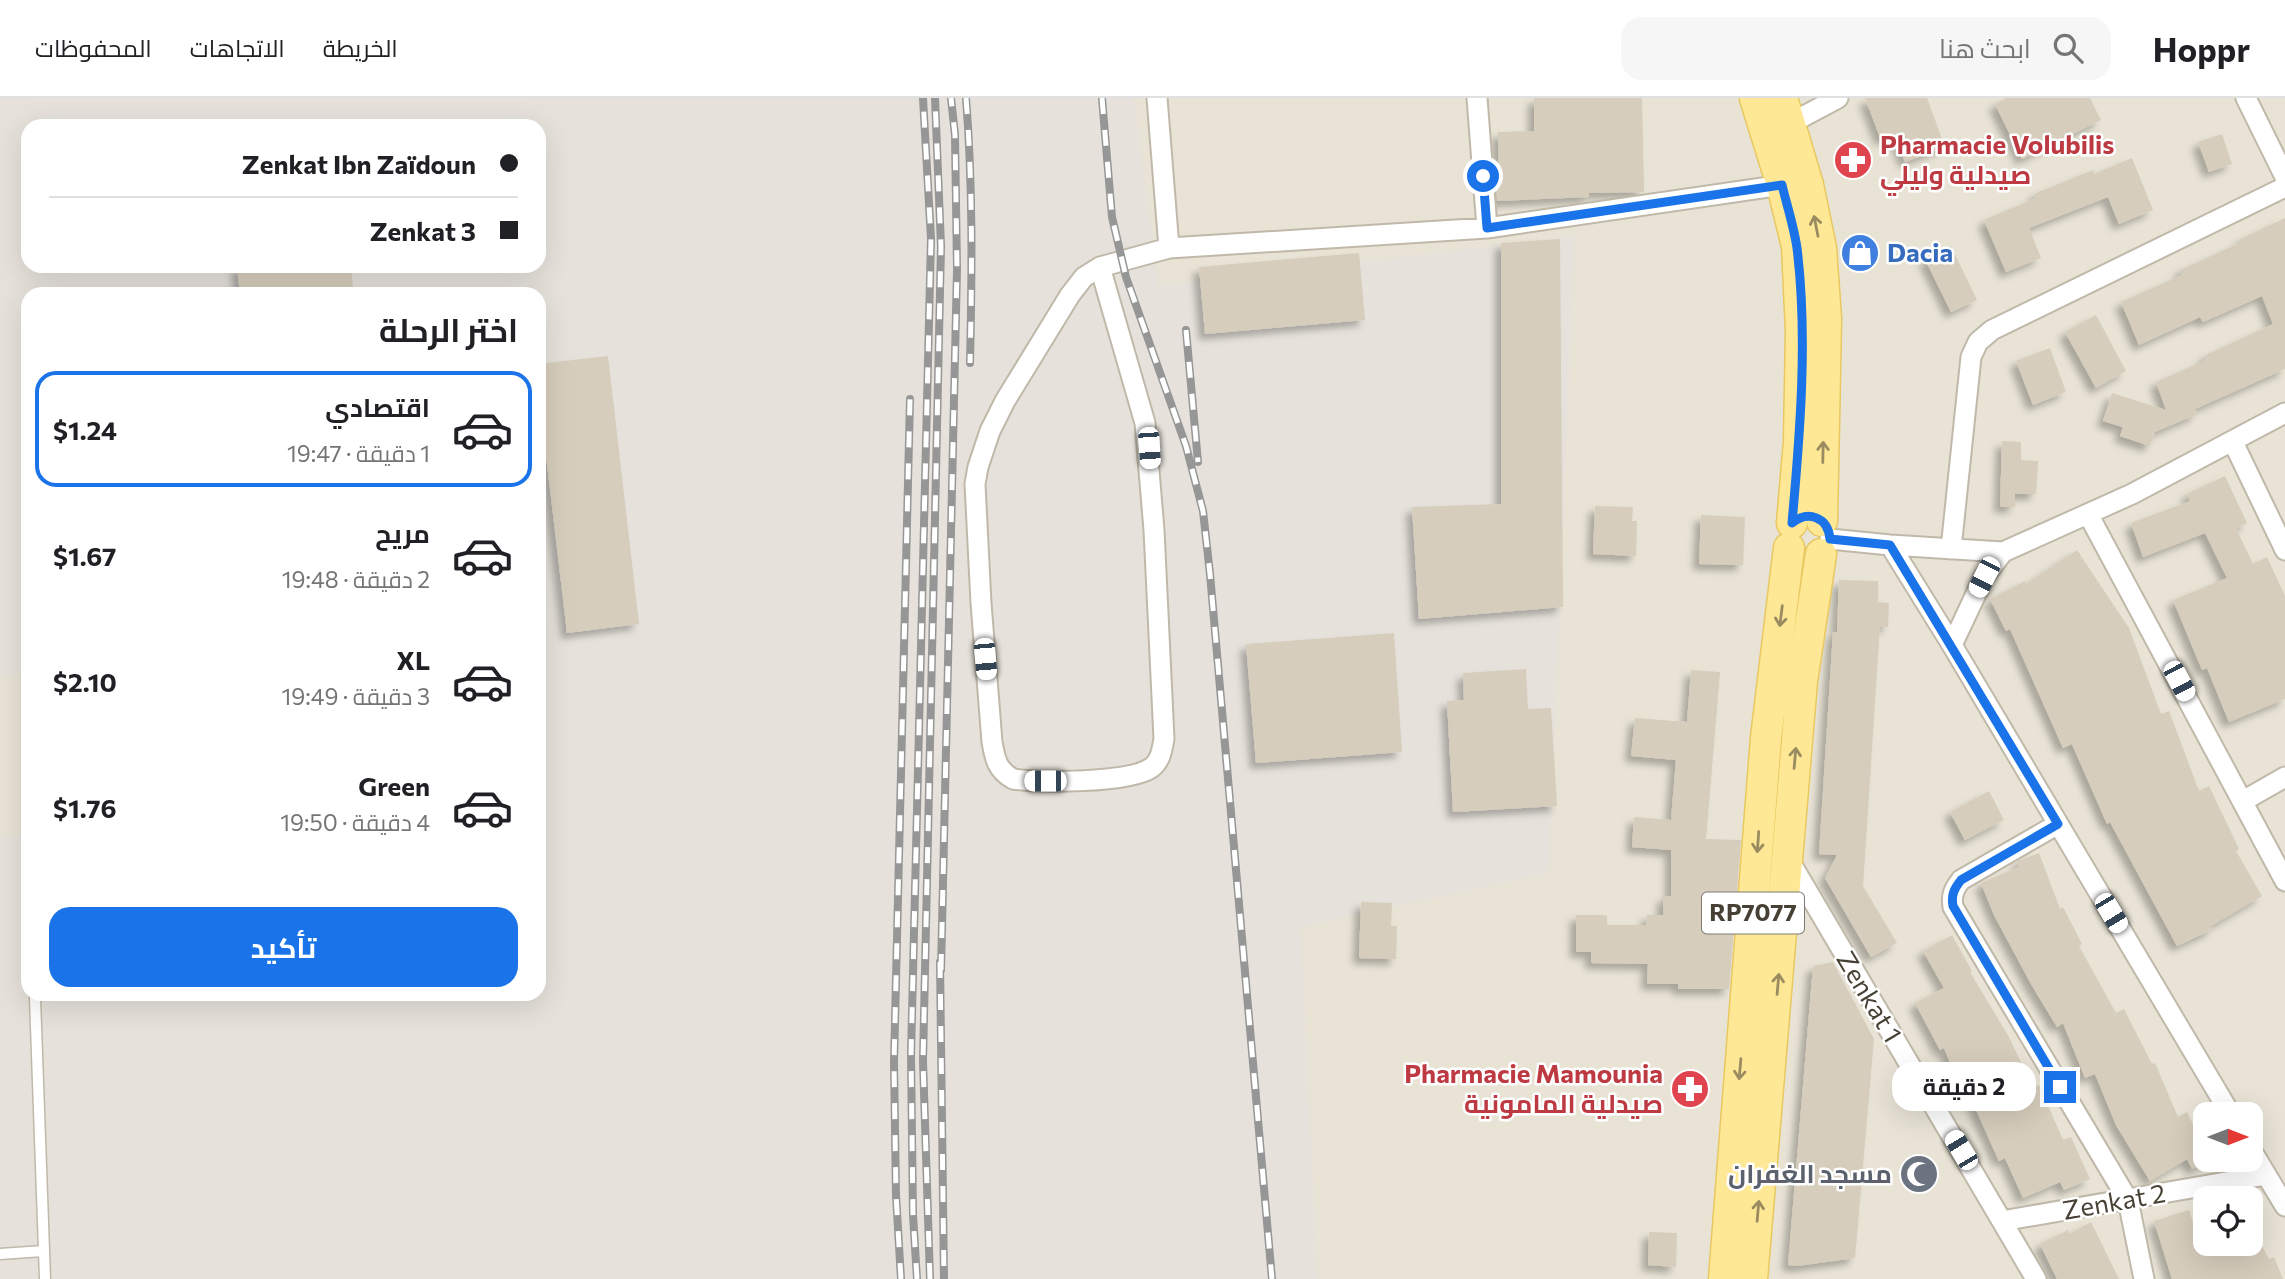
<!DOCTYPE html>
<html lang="ar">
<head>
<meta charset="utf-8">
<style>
	:root { --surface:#fff; --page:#f6f6f6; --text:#202124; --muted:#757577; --line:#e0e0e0; --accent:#1a73e8 }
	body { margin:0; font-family:Commissioner,Cairo,sans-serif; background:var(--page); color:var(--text); direction:rtl; height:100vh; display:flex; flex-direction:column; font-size:26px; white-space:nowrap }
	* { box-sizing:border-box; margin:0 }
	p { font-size:23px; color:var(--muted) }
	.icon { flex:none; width:38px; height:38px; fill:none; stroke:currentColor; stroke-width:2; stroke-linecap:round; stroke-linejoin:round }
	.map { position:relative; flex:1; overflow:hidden; direction:ltr }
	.sheet { position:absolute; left:21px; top:189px; width:525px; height:714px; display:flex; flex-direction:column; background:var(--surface); border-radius:21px; box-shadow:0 7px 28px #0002; direction:rtl }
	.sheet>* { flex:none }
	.top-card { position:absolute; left:21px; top:21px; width:525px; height:154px; border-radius:21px; box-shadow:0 7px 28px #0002; direction:rtl; display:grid; align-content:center; height:154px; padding:0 28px; background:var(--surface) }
	.needle { width:46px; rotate:90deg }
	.tools { position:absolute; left:2193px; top:1004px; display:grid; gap:14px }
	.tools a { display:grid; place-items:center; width:70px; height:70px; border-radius:14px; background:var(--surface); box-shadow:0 7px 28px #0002; font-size:35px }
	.end { position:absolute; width:32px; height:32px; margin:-16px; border:9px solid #1a73e8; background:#fff; box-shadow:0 0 0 4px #fff }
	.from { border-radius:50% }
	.bubble { position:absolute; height:49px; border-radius:21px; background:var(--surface); box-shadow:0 7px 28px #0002; font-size:23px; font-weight:700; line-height:49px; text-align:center; direction:rtl }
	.car { position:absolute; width:21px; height:42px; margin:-21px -10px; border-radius:9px; box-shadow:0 0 5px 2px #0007; background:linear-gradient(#fff 24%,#345 0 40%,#fff 0 76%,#345 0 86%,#fff 0) }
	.top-card b { display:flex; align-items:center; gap:24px; height:66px; font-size:26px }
	.top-card b+b { border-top:2px solid var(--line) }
	.top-card i { width:18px; height:18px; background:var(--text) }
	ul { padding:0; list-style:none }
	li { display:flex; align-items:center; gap:21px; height:116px; margin:0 14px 10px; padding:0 14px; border:4px solid transparent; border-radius:21px }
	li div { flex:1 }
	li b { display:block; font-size:26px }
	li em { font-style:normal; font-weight:700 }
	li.current { border-color:var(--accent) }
	li>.icon { width:63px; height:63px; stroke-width:1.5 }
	h2 { padding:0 28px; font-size:32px; line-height:84px }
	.button { display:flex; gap:14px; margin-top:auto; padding:14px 28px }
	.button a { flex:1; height:80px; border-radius:21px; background:var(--accent); color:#fff; font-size:28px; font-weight:700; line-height:80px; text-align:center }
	header { display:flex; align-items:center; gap:42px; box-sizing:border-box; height:98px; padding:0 35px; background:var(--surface); border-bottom:2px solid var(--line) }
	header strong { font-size:33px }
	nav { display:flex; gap:38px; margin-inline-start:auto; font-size:24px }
	.search { width:490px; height:63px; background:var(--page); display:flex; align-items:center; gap:18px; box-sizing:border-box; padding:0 24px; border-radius:21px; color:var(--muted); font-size:26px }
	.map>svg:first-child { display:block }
</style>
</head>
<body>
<header>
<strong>Hoppr</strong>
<div class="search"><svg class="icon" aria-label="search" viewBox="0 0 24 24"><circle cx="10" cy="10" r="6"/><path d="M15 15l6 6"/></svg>ابحث هنا</div>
<nav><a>الخريطة</a><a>الاتجاهات</a><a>المحفوظات</a></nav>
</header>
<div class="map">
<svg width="2285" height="1181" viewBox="0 0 2285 1181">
	<defs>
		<filter id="shadow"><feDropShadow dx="-6" dy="6" stdDeviation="3.5" flood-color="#0004"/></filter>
	</defs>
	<rect width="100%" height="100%" fill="#f4f1e7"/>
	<path fill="#e8e3d5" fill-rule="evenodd" d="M0,0H2285V1181H0ZM28,28H539V168H28ZM28,196H539V896H28ZM2205,1017H2250V1062H2205ZM2205,1101H2250V1146H2205Z"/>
	<path fill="#e6e2db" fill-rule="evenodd" d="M0,0H1134L1159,188L1575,138L1549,775L1301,829L1318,1181H0V739L28,738V896H539V196H28V589L26,576L0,577ZM28,28H539V168H28Z"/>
	<path fill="#d6cdbc" filter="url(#shadow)" d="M1534,0H1642L1644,94L1589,95V99L1497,103L1495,77H1499L1498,34L1534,33Z
		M1865,0H1927L1945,49L1905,64L1895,37L1881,42Z
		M2006,0H2090L2101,22L2022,61L1995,6Z
		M2222,36L2232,66L2209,74L2198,44Z
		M2132,60L2153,112L2119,126L2108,99L2029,130L2041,160L2006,174L1984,122L2036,100L2034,96L2093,72L2094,76Z
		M2285,120V271L2195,311L2197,316L2155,334L2150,348L2120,338L2123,329L2103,323L2112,295L2166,312L2156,284L2206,262L2204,258L2273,226L2262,198L2203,224L2200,219L2139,247L2121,204L2182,177L2180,172L2242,144L2241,141Z
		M1560,141L1563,509L1419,521L1412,409L1501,406V145Z
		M1951,148L1977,202L1951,214L1925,161Z
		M1359,155L1365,222L1205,236L1199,169Z
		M237,168H351L353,190L280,196H240Z
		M2096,217L2126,273L2096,290L2065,234Z
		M2050,250L2066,294L2033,307L2016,263Z
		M608,258L639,526L567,535L539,298V266Z
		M2002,343L2021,344V362L2038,363L2036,396H2015V409H2000Z
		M2225,378L2247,425L2236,430L2253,466L2267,459L2285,498V601L2229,624L2207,570L2202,572L2173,502L2227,480L2205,435L2143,459L2131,425L2190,403L2187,396Z
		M1595,408L1633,409L1632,423H1637L1636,458L1593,456Z
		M1701,417L1745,419L1743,467L1699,466Z
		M2077,452L2129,530L2161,616L2169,613L2199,693L2209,688L2239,751L2236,753L2262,798L2211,828L2213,831L2177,848L2110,724L2107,726L2072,646L2063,650L2010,531L2006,533L1990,501L2025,483L2026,486Z
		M1839,482L1878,483V504L1889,505L1888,529L1880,528L1863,788L1897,845L1871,859L1825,780L1837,757L1819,756L1833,534H1837Z
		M1394,535L1402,654L1256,665L1246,546Z
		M1526,571L1528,611L1551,610L1557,708L1453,714L1447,603L1464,602L1463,575Z
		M1691,572L1720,574L1706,741L1741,742L1729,891H1678V886H1647L1648,866L1591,865V854H1576V817H1607V827H1646L1647,817H1663V798H1671V752L1632,749L1634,719L1671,722L1676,662L1631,658L1635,620L1687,624Z
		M1989,693L2004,722L1965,742L1950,714Z
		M2039,755L2060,811L2063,809L2082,846L2079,848L2116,915L2124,911L2152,966L2155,965L2178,1019L2187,1014L2205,1051V1062H2210L2192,1071L2187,1061L2150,1083L2116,1027L2095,976L2085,980L2063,925L2057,929L2031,886L1994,817L1981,785L2019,769L2018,763Z
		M1361,804L1392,805L1391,828H1397L1396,861L1359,860Z
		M1952,837L1972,873L1970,874L2009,939L2033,990L2039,987L2063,1042L2071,1039L2090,1081L2064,1092L2060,1084L2023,1100L2005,1060L1999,1063L1972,1003L1967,1005L1944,950L1940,952L1915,905L1944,890L1923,853Z
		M1833,864L1874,941L1855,1160L1797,1168L1788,1167L1813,868Z
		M2189,1112L2200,1146H2261L2269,1161L2274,1159L2283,1181H2172L2154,1123Z
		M2091,1124L2119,1181H2057L2040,1146L2068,1132L2069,1136Z
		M1649,1134L1677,1135L1676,1169L1648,1167Z"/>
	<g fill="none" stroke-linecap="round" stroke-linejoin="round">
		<defs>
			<path id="service" d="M35,900L45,1181
				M0,1156L43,1153"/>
			<path id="minor" d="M1157,0L1169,150
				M1477,0L1487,130
				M2246,0L2285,79
				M1791,25L1838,0
				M1100,169L1145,325L1154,432L1164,641C1162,651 1161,663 1151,670C1128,685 1041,685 1013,681C997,672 995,661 992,644L981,505L975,386L978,369L990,333L1005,303L1070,197L1084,179L1100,169L1169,150L1487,130L1782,87
				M2233,344L2285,452
				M2088,416L2285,783
				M1830,441L1890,447L2003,454L2132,396L2285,315
				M1890,447L1952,547L2231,1017
				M1951,451L1971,259L1978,244L1992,232L2285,89
				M1952,547L1984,479L2003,454
				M2243,703L2285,679
				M2058,726L1961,782C1954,791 1951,797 1953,809L2128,1102L2144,1181
				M1789,762L2036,1181
				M2250,1050L2285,1108
				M2002,1123L2266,1077"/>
			<path id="primary" d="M1755,0L1782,87L1797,148L1801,233L1799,344L1792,425
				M1782,0L1808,87L1821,150L1826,221L1822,423
				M1724,1181L1766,640L1789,450
				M1752,1181L1802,583L1821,456"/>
		</defs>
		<use href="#service" stroke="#c0b9a9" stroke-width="13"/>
		<use href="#minor" stroke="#c0b9a9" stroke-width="23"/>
		<use href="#primary" stroke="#e8c861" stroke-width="33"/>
		<use href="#service" stroke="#fff" stroke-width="10"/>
		<use href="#minor" stroke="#fff" stroke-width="19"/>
		<use href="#primary" stroke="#ffe895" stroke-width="30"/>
		<defs>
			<path id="rail" d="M966,0C973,88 972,176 970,265
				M1102,0L1112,119L1126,179L1186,348L1203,413L1210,476L1272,1181
				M1186,232L1198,364
				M940,864L944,1181
				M941,872L957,171L955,37L951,0
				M901,1181L896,1097L894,965L910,301
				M917,1181L913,1117L911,957L931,141L923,0
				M930,1181L923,963L941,148L935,0"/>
		</defs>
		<use href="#rail" stroke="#969696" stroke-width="8"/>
		<use href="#rail" stroke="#fff" stroke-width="5" stroke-dasharray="16" stroke-linecap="butt"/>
	</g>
	<defs><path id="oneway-shaft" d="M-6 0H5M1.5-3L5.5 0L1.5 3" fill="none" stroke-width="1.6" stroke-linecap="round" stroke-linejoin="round" transform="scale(1.75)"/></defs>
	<g stroke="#9a8c60">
		<use href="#oneway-shaft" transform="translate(1816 128) rotate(-101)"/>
		<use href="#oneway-shaft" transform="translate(1823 354) rotate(-89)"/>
		<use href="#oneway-shaft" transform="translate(1781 518) rotate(97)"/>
		<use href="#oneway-shaft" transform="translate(1795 660) rotate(-85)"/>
		<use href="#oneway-shaft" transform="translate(1758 744) rotate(94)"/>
		<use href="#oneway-shaft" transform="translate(1778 886) rotate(-85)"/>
		<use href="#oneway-shaft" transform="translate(1740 971) rotate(95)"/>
		<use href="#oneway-shaft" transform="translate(1758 1113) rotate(-85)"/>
	</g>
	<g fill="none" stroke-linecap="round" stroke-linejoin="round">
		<path stroke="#1a73e8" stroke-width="9" d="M1483,78L1487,130L1782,87C1787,108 1794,129 1797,150C1808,239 1800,336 1792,425C1808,412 1828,419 1830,441L1890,447L2058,726L1961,782C1954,791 1951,797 1953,808L2060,989"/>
	</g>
	<defs>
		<symbol id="pharmacy-disc" viewBox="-11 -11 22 22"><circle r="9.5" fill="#e0444e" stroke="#fff"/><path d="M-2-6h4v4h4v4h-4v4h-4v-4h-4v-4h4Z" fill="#fff"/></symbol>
		<symbol id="shop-disc" viewBox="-11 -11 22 22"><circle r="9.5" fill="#3f7fe0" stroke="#fff"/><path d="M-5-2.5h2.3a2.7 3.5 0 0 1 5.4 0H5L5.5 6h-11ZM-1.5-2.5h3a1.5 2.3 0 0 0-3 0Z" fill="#fff"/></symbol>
		<symbol id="mosque-disc" viewBox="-11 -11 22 22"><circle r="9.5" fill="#6b7280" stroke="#fff"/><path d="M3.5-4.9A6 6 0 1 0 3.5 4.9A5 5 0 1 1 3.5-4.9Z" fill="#fff"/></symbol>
	</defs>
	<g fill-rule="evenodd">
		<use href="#pharmacy-disc" x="1831" y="40" width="44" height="44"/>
		<use href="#shop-disc" x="1838" y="133" width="44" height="44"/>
		<use href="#pharmacy-disc" x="1668" y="969" width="44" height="44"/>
		<use href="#mosque-disc" x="1897" y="1054" width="44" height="44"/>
	</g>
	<g text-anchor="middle" stroke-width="5" stroke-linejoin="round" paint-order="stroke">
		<rect fill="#fff" stroke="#7e7a72" stroke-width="2" x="1702" y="794.5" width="102" height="41" rx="5"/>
		<g font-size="24" font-weight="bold" fill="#474135">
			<text x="1753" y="823">RP7077</text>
		</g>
		<g font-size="26" font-weight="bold" fill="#be3a42" stroke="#fff" text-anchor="start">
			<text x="1880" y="56">Pharmacie Volubilis<tspan x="1880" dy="30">صيدلية وليلي</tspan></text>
			<text x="1663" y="985" text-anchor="end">Pharmacie Mamounia<tspan x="1663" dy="30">صيدلية المامونية</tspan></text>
		</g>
		<g font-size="26" font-weight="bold" fill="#366cbe" stroke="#fff" text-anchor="start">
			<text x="1887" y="164">Dacia</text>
		</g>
		<g font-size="26" fill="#474135" stroke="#fff">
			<text transform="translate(1869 899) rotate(59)" y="9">Zenkat 1</text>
			<text transform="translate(2114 1104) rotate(-10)" y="9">Zenkat 2</text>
		</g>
		<g font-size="26" font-weight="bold" fill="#5b616d" stroke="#fff" text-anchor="end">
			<text x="1892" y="1085">مسجد الغفران</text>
		</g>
	</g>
</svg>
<div class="tools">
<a><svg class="needle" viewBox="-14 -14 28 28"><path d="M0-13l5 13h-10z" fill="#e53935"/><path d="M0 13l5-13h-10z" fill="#757577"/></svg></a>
<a><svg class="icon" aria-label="locate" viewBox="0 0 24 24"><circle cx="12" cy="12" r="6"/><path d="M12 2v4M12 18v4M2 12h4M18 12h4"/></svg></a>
</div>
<i class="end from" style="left:1483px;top:78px"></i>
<i class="end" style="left:2060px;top:989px"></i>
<div class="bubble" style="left:1892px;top:964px;width:144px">2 دقيقة</div>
<i class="car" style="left:1149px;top:350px;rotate:176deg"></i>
<i class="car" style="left:1984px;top:479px;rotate:207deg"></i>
<i class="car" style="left:985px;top:561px;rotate:175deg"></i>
<i class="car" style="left:2179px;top:583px;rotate:152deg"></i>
<i class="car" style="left:1045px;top:683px;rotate:270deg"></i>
<i class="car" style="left:2111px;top:815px;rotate:149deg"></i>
<i class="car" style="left:1961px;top:1052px;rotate:329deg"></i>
<div class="top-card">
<b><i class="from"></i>Zenkat Ibn Zaïdoun</b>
<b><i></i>Zenkat 3</b>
</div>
<section class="sheet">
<h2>اختر الرحلة</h2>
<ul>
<li class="current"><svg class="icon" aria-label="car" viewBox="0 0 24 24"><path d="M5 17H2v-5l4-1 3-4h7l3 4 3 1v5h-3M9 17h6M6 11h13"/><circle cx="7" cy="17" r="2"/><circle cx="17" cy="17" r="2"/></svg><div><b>اقتصادي</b><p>1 دقيقة · 19:47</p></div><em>$1.24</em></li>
<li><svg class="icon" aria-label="car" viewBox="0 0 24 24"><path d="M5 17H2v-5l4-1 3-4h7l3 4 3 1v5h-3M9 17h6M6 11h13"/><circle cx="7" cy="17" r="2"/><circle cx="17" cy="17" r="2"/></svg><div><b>مريح</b><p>2 دقيقة · 19:48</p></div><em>$1.67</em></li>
<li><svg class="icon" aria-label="car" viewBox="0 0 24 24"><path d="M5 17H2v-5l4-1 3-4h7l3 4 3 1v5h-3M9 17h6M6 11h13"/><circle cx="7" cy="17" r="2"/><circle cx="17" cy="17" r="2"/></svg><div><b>XL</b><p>3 دقيقة · 19:49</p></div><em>$2.10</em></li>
<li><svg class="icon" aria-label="car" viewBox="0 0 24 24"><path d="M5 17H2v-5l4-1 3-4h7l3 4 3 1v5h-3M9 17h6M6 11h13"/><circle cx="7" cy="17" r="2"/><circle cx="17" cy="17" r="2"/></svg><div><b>Green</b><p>4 دقيقة · 19:50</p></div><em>$1.76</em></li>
</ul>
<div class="button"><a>تأكيد</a></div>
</section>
</div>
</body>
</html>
